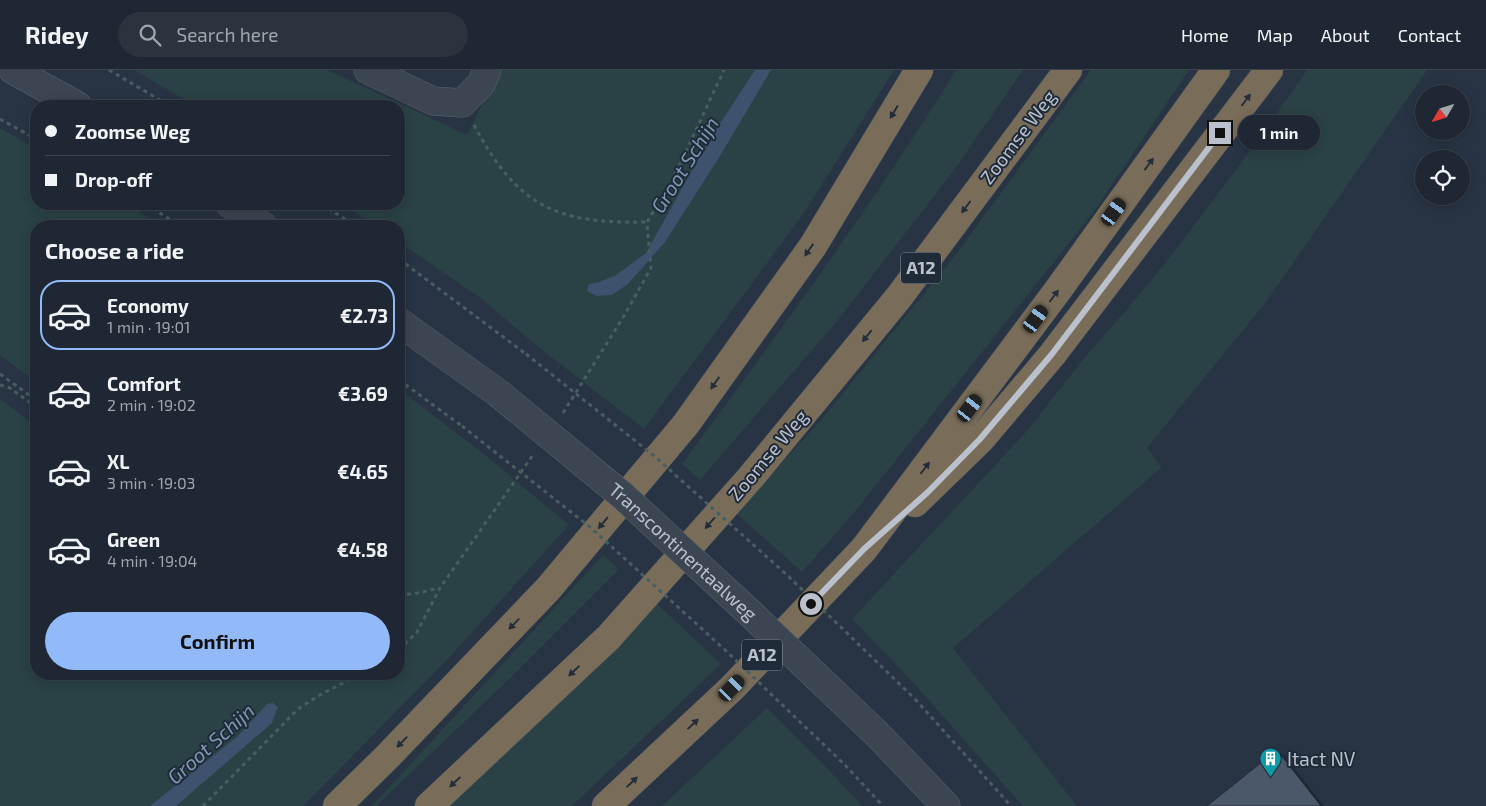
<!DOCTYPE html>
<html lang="en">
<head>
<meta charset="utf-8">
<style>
	:root { --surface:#1e2733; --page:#2b333f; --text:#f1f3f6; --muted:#a1a5ac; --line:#3c444e; --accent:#93baf8 }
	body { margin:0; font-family:"Exo 2",sans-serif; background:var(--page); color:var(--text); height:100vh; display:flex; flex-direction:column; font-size:19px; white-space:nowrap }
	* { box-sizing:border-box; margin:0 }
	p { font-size:16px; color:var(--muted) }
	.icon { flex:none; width:28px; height:28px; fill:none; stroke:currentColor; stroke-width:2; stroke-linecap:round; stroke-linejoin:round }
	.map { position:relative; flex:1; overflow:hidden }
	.panel { position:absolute; left:30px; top:150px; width:375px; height:460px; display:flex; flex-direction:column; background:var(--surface); border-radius:20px; box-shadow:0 2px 12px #0003,0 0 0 1px var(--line) }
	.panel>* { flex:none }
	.banner { position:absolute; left:30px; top:30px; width:375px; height:110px; border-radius:20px; box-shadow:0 2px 12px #0003,0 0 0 1px var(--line); display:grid; align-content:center; height:110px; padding:0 15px; background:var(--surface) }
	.needle { width:32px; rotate:231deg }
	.controls { position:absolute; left:1415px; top:15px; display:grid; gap:10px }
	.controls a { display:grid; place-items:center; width:55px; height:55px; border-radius:50%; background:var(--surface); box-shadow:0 2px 12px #0003,0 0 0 1px var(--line); font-size:25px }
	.end { position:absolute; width:22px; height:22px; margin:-11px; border:6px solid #bac1cd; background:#111; box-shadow:0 0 0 2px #111 }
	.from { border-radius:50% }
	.bubble { position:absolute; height:35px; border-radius:18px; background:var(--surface); box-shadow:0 2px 12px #0003,0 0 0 1px var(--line); font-size:16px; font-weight:700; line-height:35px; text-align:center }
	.car { position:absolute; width:15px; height:30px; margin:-15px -8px; border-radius:6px; box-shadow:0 0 4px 1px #0007; background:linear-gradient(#222 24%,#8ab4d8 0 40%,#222 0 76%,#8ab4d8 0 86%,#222 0) }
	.banner b { display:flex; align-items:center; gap:18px; height:48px; font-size:19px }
	.banner b+b { border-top:1px solid var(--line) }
	.banner i { width:12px; height:12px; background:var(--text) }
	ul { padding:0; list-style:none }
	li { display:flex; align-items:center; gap:15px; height:70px; margin:0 10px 8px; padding:0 5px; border:2px solid transparent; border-radius:20px }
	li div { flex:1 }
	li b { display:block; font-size:19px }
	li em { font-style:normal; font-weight:700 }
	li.current { border-color:var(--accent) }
	li>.icon { width:45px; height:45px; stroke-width:1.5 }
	h2 { padding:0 15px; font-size:22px; line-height:60px }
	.action { display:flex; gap:10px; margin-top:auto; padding:10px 15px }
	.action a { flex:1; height:58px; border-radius:30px; background:var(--accent); color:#111; font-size:20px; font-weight:700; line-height:58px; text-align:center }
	header { display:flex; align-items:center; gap:30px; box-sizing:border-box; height:70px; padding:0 25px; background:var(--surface); border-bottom:1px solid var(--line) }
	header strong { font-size:24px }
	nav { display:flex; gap:28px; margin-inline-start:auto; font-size:18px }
	.search { width:350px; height:45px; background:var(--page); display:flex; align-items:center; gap:12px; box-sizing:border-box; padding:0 18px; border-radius:28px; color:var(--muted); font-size:19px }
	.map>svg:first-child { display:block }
</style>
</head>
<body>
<header>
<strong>Ridey</strong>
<div class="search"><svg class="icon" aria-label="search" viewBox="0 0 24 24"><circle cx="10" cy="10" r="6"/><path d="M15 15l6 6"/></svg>Search here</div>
<nav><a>Home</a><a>Map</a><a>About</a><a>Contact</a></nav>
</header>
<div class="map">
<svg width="1486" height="736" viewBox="0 0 1486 736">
	<defs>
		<filter id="shadow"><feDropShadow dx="4.5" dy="4.5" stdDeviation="1" flood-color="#0009"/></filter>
	</defs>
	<rect width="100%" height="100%" fill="#283444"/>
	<path fill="#2a4245" d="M134,0H327L467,65L499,0H894L804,143L644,359L537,276L482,229L399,172V156H376L343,134H399V36H196Z
		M956,0H1023L955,99L838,250L700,410L682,394C777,265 872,136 956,0Z
		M1091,0H1189L1093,143L852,445L802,502L736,443L822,349L957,183Z
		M1307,0H1427L1266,232L1147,378L1162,397L953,578L1077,736H1023L910,609L852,549L1027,361L1081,292L1129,237L1170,187L1258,71Z
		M0,58L36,79V134H127L162,156H36V312L0,285Z
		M399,319L485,385L569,455L446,591L303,736H0V329L36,356V604H399Z
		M603,485L619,499L500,618L376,736H372Z
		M655,532L721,594L572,736H447Z
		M767,638L826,697L862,736H662Z"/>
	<path fill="#3e516d" d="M755,0H771L720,86L665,172L628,214L612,225L597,226L587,221L589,214L599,212L616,205L646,183L706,75Z
		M273,633L278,637L272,653L176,736H150L238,666L267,634Z"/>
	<path fill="#4c586a" stroke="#232d3b" filter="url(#shadow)" d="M1277,680L1321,736H1207Z"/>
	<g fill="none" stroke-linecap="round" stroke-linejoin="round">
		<defs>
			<path id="minor" d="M13,0L78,36
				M368,0L433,31L462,33L481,14L487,0
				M230,134L263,156
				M399,252L498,323
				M878,665L946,736"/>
			<path id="highway" d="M915,433L981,369L1052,285L1269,0
				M337,736L388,686L548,519L686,354L813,176L919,0
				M429,736L609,567L751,407L899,227L1068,0
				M606,736L732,618L864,479L1058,220L1216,0"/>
		</defs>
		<use href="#minor" stroke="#5b6471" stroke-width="29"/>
		<use href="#highway" stroke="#47515e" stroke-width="29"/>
		<path stroke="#485e61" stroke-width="3" stroke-dasharray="4 4" stroke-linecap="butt" d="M109,0L170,36
			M0,49L36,69
			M474,55C518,137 556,154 647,152
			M146,134L180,156
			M322,134L355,156
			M399,189L526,284
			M0,304L36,330
			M399,310L462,356
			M0,315L10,318L36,337
			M563,343L624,246L651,198L647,152L671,113L724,0
			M399,525L418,523L439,518
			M399,580L417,562L440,518L533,385
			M915,629L1011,736
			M845,695L883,736
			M203,736L298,639L318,626L360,604"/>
		<use href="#minor" stroke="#3c4653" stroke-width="28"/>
		<use href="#highway" stroke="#796d59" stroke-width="28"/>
		<defs>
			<g id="minor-bridge">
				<path id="s1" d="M498,323L623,426L751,544L878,665"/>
			</g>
		</defs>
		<use href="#minor-bridge" stroke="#5b6471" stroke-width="29" stroke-linecap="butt"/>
		<path stroke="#485e61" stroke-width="3" stroke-dasharray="4 4" stroke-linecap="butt" d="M526,284L653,385L786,504L915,629
			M462,356L590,457L724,579L845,695"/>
		<use href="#minor-bridge" stroke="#3c4653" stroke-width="28"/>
	</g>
	<defs><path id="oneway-solid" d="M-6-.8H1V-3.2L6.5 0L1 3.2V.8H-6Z" transform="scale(1.25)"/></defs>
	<g fill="#242e3b">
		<use href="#oneway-solid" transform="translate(1246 30) rotate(-53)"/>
		<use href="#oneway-solid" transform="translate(894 42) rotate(121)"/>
		<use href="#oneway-solid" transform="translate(1149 94) rotate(-54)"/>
		<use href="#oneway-solid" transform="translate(966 137) rotate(127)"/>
		<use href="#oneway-solid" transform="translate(809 180) rotate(125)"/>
		<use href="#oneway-solid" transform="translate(1054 226) rotate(-53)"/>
		<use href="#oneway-solid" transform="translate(867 266) rotate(129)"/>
		<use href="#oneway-solid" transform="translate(715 313) rotate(125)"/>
		<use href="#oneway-solid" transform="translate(925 398) rotate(-53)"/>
		<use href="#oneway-solid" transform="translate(603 453) rotate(130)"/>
		<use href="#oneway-solid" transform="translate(710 453) rotate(131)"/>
		<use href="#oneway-solid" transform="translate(514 554) rotate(134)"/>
		<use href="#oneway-solid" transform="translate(574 601) rotate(137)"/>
		<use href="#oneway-solid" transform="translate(693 654) rotate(-43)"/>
		<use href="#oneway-solid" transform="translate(402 672) rotate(134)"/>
		<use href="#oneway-solid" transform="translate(455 712) rotate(137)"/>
		<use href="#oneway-solid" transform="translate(632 712) rotate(-43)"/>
	</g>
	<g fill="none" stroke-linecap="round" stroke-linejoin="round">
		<path stroke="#bac1cd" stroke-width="6" d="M811,534L864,479L928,422L980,369L1052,284L1220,63"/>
	</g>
	<defs>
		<symbol id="building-pin" viewBox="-11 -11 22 30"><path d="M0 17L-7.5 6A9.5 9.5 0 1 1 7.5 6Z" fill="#0f9aa8" stroke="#202b39"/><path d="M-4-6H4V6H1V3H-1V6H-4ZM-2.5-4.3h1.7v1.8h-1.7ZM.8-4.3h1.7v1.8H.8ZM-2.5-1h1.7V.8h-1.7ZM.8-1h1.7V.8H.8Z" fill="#fff"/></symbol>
	</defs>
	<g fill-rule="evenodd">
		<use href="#building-pin" x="1258" y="676" width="25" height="34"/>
	</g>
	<g text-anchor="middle" stroke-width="4" stroke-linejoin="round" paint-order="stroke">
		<g fill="#202b39" stroke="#8c94a1" stroke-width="1">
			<rect x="901" y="182.5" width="40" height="31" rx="4"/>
			<rect x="742" y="569.5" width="40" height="31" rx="4"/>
		</g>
		<g font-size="18" font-weight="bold" fill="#bac1cd">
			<text x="921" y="204">A12</text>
			<text x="762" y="591">A12</text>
		</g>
		<g font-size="19" fill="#bac1cd" stroke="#202b39">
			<text transform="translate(1018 67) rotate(-53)" y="7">Zoomse Weg</text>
			<text transform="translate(768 385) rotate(-50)" y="7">Zoomse Weg</text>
			<text dy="7" stroke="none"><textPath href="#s1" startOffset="244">Transcontinentaalweg</textPath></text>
		</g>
		<g font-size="19" fill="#bac1cd" stroke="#202b39" text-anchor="start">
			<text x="1287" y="696">Itact NV</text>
		</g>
		<g font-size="20" font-style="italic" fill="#8197b3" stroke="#202b39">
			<text transform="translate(685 95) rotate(-58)" y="7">Groot Schijn</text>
			<text transform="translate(211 674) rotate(-42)" y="7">Groot Schijn</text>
		</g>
	</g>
</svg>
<div class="controls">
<a><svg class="needle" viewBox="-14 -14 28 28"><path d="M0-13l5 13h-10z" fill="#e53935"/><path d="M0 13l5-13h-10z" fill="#a1a5ac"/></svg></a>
<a><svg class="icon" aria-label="locate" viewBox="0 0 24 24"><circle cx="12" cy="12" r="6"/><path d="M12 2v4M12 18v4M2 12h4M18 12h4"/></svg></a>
</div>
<i class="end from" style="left:811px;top:534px"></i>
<i class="end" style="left:1220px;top:63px"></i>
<div class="bubble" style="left:1238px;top:45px;width:82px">1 min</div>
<i class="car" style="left:1114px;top:142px;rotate:36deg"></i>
<i class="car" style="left:1036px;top:249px;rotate:36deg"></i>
<i class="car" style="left:970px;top:338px;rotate:37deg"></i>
<i class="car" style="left:732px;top:618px;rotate:44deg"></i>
<div class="banner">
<b><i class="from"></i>Zoomse Weg</b>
<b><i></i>Drop-off</b>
</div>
<section class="panel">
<h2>Choose a ride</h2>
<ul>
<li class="current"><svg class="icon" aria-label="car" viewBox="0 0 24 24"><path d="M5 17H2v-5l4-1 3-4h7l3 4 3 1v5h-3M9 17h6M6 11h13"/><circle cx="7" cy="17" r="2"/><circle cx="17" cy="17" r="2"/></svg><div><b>Economy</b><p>1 min · 19:01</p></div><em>€2.73</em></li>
<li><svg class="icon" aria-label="car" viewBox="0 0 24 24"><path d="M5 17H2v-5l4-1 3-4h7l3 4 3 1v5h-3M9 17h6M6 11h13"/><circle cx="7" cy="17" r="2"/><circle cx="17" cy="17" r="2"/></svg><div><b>Comfort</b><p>2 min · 19:02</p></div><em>€3.69</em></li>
<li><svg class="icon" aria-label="car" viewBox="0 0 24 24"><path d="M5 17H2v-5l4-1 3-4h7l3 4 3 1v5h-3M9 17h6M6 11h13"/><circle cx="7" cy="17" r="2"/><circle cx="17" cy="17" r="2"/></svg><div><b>XL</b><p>3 min · 19:03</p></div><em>€4.65</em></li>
<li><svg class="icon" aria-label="car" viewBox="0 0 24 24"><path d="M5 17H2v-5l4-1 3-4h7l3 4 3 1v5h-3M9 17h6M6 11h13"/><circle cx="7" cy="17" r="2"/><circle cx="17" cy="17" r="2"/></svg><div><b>Green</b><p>4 min · 19:04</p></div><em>€4.58</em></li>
</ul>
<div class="action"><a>Confirm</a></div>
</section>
</div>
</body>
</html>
